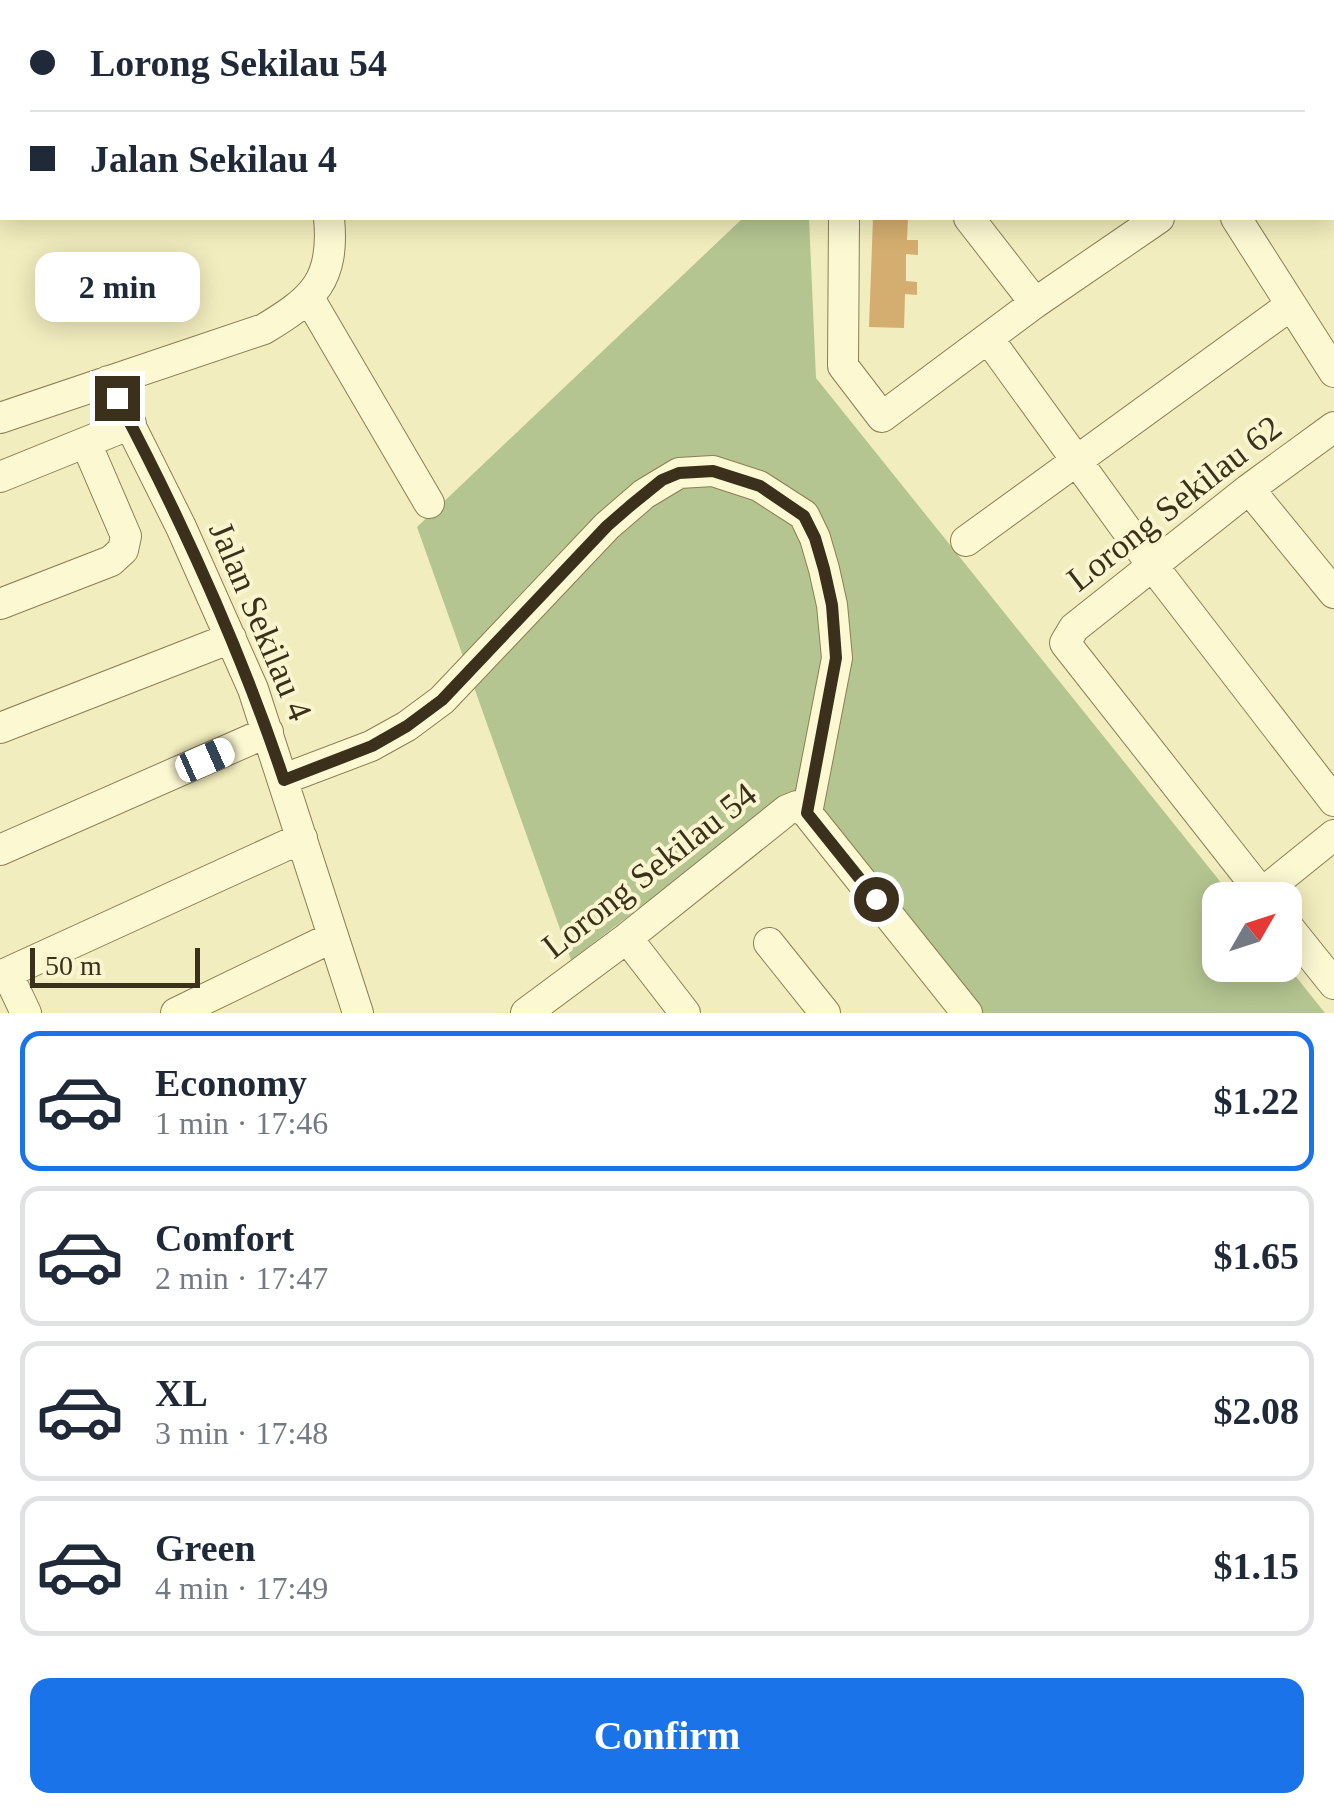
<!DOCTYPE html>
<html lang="en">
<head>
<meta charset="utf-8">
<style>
	:root { --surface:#fff; --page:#f2f2f3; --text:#1f2937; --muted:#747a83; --line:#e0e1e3; --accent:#1a73e8 }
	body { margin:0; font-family:Georgia,serif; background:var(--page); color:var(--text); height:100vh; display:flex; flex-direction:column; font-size:38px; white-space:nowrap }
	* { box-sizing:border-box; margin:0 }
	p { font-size:32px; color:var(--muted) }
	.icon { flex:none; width:55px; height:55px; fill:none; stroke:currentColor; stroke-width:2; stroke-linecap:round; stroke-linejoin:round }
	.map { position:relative; height:1013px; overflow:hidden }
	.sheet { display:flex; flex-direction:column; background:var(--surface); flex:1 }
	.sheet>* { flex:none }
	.banner { position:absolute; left:0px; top:0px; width:1335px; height:220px; box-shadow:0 5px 25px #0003; display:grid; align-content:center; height:220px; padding:0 30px; background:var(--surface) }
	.needle { width:65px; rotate:51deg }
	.buttons { position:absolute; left:1202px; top:882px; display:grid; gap:20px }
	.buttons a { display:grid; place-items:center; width:100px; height:100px; border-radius:20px; background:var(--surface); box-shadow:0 5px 25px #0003; font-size:50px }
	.scale { position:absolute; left:30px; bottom:25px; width:170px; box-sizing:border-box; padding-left:10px; border:5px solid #3a301b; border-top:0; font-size:28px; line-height:35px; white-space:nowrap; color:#3a301b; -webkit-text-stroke:8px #f9f5cf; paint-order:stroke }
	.end { position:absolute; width:45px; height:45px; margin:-22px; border:12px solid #3a301b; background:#fff; box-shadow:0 0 0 5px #fff }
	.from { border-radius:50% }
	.bubble { position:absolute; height:70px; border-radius:20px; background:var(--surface); box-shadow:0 5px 25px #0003; font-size:32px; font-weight:700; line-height:70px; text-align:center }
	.car { position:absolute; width:30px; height:60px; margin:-30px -15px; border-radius:12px; box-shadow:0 0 8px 2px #0007; background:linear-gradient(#fff 24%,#345 0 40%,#fff 0 76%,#345 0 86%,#fff 0) }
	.banner b { display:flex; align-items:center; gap:35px; height:95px; font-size:38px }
	.banner b+b { border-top:2px solid var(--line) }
	.banner i { width:25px; height:25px; background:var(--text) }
	ul { padding:18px 0 0; list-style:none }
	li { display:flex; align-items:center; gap:30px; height:140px; margin:0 20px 15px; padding:0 10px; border:5px solid var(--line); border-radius:20px }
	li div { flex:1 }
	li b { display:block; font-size:38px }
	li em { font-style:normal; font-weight:700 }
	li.on { border-color:var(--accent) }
	li>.icon { width:90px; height:90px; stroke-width:1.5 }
	.cta { display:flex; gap:20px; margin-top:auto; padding:20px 30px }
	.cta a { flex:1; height:115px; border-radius:20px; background:var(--accent); color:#fff; font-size:40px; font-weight:700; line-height:115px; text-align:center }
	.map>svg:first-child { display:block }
</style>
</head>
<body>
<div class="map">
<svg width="1334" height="1013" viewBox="0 0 1334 1013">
	<rect width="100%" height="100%" fill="#f2edbe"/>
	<path fill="#bcd191" d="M349,0H864L860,2Z"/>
	<path fill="#b4c591" d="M743,218H809L816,378L1235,900H1220V965L1285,963L1325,1013H982L804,794L791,792L571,960L417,527Z"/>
	<path fill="#d4ae70" d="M873,218H908L907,240H918V255L906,254V281L917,282V295L905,294L904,328L869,327Z"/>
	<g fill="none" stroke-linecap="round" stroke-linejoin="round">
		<defs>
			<path id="minor" d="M218,0V2
				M1098,0L1099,2
				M1224,0L1225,2
				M1040,2L1043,0
				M1282,2L1288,0
				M0,85L2,84
				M1332,126H1334
				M844,218L843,366L882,417L1035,303L1159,218
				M969,218L1035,303
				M1236,218L1334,372
				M309,298L429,503
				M988,338L1152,565L1334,801
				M108,381L181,527L253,689L358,1013
				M0,418L264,329C314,299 335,280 329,218
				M0,477L131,424
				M1249,489L1334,593
				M966,541L1291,305
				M0,604L111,561L123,550L126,536L86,443
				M0,728L231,638
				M284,779L371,746L407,726L442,700L607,526L644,494L679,473L713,471L759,486L804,515L815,538L824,569L832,605L837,658L807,813
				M0,850L268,732
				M1262,893L1334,835
				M1267,900L1065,643L1074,628L1249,489L1334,427
				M1285,923L1334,984
				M627,938L685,1013
				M769,943L825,1013
				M7,973L26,1013
				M0,976L302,838
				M176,1013L333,937
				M526,1013L627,938L787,810L797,806L807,813L967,1013"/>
		</defs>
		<use href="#minor" stroke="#8c7e55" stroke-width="32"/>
		<path stroke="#8c7e55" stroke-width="4" stroke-dasharray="8 5" stroke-linecap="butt" d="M591,0L593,2
			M778,2L780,0"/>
		<use href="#minor" stroke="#fcf8d2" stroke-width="30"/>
	</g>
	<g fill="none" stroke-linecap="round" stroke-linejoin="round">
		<path stroke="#3a301b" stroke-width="12" d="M117,398C182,521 240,648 284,780L372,746L407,726L442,700L607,526L630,506L662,480L679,473L713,471L760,486L804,516L815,538L824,569L832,605L836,658L807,813L876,899"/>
	</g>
	<g text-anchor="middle" stroke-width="8" stroke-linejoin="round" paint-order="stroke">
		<g font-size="35" fill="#3a301b" stroke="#f9f5cf">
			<text transform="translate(1174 503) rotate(-38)" y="12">Lorong Sekilau 62</text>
			<text transform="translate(261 621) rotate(67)" y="12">Jalan Sekilau 4</text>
			<text transform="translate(649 870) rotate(-38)" y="12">Lorong Sekilau 54</text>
		</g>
	</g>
</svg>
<div class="buttons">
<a><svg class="needle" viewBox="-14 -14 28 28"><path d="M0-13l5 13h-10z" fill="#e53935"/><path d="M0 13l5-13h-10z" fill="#747a83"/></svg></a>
</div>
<div class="scale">50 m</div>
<i class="end from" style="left:876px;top:899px"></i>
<i class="end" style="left:117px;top:398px"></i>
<div class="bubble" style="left:35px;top:252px;width:165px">2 min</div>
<i class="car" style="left:205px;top:760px;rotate:66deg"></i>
<div class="banner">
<b><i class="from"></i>Lorong Sekilau 54</b>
<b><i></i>Jalan Sekilau 4</b>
</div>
</div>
<section class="sheet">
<ul>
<li class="on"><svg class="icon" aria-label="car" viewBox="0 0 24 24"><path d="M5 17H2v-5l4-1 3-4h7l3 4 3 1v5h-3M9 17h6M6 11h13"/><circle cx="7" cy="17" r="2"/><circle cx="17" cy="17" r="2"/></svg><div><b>Economy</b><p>1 min · 17:46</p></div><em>$1.22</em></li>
<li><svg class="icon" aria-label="car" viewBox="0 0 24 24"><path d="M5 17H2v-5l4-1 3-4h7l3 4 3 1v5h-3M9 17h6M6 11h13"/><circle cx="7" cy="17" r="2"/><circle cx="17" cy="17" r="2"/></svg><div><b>Comfort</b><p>2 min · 17:47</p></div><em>$1.65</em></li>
<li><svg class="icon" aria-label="car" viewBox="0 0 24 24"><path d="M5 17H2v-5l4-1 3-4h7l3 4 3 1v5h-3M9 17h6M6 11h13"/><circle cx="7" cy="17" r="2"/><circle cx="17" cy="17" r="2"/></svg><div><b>XL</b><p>3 min · 17:48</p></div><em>$2.08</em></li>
<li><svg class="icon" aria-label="car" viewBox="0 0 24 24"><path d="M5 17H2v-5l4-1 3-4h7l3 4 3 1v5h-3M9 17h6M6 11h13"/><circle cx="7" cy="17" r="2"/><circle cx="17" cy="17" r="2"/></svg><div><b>Green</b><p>4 min · 17:49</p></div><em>$1.15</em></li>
</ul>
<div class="cta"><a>Confirm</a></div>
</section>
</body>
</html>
